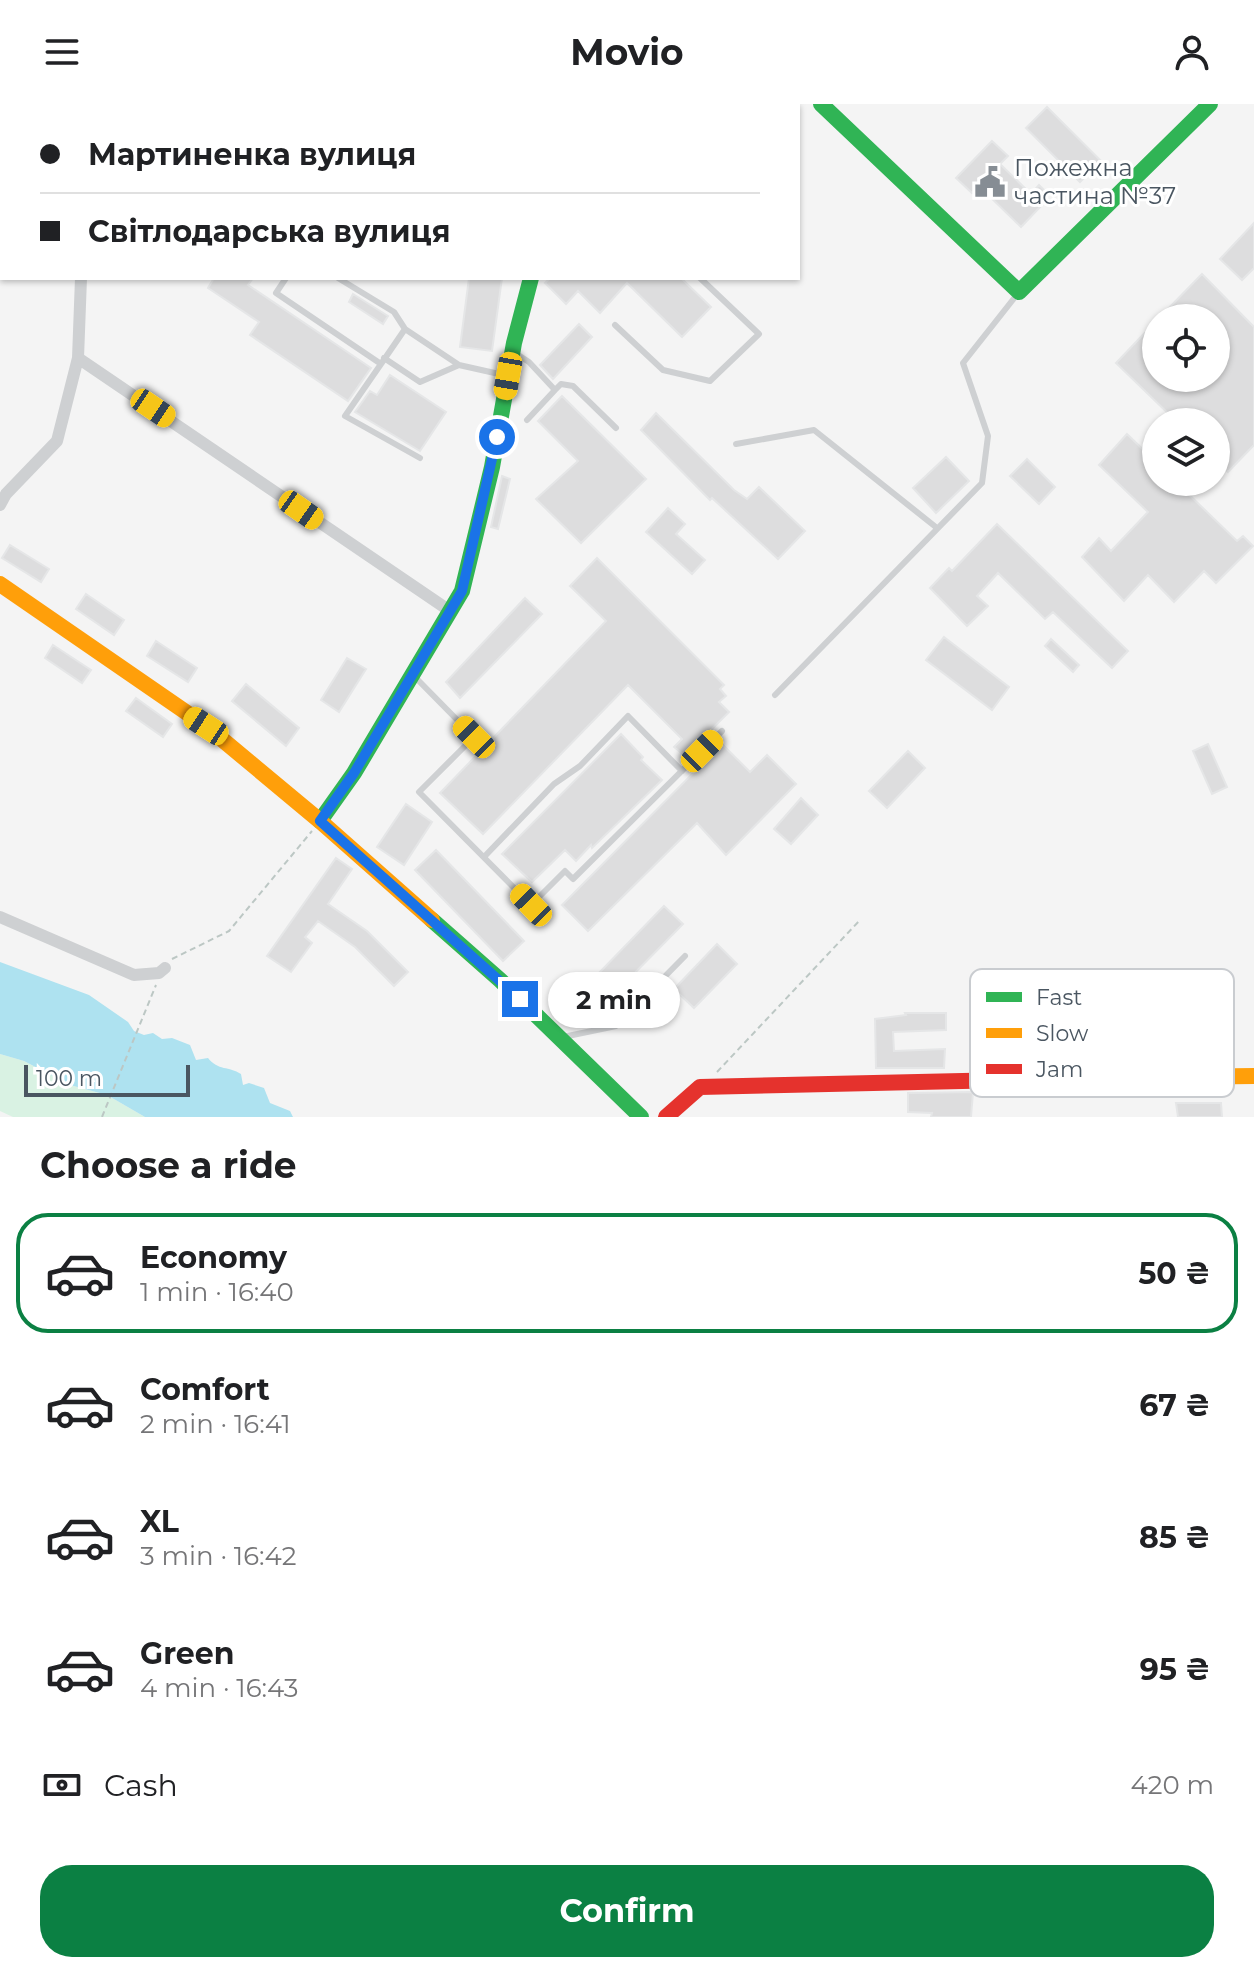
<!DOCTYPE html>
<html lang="en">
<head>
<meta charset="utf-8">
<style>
	:root { --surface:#fff; --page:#f6f6f6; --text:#202124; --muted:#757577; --line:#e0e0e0; --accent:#0b8043 }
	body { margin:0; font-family:Montserrat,sans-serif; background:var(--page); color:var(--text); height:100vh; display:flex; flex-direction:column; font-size:30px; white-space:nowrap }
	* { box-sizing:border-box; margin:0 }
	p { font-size:26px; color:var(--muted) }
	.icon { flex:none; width:44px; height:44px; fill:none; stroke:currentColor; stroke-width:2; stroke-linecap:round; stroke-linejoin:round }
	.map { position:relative; height:1013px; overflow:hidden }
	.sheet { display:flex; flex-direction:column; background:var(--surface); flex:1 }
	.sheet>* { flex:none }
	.top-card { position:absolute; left:0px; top:0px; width:800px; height:176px; box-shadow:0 2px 6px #0004; display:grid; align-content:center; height:176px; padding:0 40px; background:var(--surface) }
	.tools { position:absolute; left:1142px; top:200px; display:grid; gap:16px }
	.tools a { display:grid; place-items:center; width:88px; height:88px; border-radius:50%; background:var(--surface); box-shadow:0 2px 6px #0004; font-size:40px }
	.scale { position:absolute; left:24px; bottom:20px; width:166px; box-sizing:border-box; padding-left:8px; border:4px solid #4a5661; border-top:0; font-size:22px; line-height:28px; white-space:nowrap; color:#4a5661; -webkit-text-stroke:6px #fff; paint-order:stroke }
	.end { position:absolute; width:36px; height:36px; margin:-18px; border:10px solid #1a73e8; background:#fff; box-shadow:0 0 0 4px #fff }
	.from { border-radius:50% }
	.bubble { position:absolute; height:56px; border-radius:28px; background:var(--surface); box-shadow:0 2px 6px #0004; font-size:26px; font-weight:700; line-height:56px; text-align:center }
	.car { position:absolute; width:24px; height:48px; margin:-24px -12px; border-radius:10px; box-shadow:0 0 6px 2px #0007; background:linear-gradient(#f5c518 24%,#345 0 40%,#f5c518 0 76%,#345 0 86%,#f5c518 0) }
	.top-card b { display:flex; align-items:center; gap:28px; height:76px; font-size:30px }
	.top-card b+b { border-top:2px solid var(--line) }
	.top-card i { width:20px; height:20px; background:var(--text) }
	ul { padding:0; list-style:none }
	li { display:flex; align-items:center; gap:24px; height:120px; margin:0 16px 12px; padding:0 24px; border:4px solid transparent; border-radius:32px }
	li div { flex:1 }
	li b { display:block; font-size:30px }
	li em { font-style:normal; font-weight:700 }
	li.current { border-color:var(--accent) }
	li>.icon { width:72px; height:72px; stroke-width:1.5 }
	h2 { padding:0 40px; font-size:36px; line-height:96px }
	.pay { display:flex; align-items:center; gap:20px; height:88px; padding:0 40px; font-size:30px }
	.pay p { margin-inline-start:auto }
	.primary-button { display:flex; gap:16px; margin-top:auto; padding:16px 40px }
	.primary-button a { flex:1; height:92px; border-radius:32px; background:var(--accent); color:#fff; font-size:32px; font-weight:700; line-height:92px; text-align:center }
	header { display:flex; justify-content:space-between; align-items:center; height:104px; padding:0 40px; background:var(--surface); font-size:36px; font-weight:700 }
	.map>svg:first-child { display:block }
</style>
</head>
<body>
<header><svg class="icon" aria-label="menu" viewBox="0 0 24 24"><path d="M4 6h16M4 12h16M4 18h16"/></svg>Movio<svg class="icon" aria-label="person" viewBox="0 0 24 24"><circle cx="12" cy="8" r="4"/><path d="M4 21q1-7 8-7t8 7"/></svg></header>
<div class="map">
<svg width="1254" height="1013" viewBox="0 0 1254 1013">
	<rect width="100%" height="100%" fill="#f4f4f4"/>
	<path fill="#d9f2e3" d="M0,950L24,957L70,981L107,991L145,1013H13L0,1007Z"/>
	<path fill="#aee2f0" d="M0,858L89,891L128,918L134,927L144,931L153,929L162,935L172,934L190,941L196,956L208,954C218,967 229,962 241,970L243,981L249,979L264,984L270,999L290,1007L293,1013H145L107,991L70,981L24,957L0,950Z"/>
	<path fill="#ddddde" stroke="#e5e6e7" stroke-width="2" d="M1047,3L1101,57L1080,78L1026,24Z
		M992,37L1008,52L1000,60L1031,90L1039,81L1047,89L1039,98L1042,101L1021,123L979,82L972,89L956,74Z
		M1254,119V164L1242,176L1220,155Z
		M1202,170L1254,223V341L1228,368L1216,356V318H1177L1116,259L1156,217V274H1216V214H1159Z
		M214,174H253L248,181L371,264L348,297L250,231L259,218L208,184Z
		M469,174H502L492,247L460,243Z
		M550,174H681L711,203L682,233L627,179L600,209L578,187L566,200L545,179Z
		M353,190L388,212L383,220L349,198Z
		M579,220L592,233L553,275L540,261Z
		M390,271L446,308L420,347L355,308L370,287L377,291Z
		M562,292L646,375L581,439L536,395L578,357L538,317Z
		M656,309L734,386L747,395L759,383L805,427L778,455L712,394L710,396L641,326Z
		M1127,330L1156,358V378H1176L1237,437L1243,432L1253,442L1216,479L1204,467L1174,498L1148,471L1124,497L1082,453L1099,434L1111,447L1148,408L1099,361Z
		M946,353L969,377L936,409L913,384Z
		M1027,355L1055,383L1039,400L1010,372Z
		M502,372L510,375L498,425L491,423Z
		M668,404L685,420L676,430L705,456L692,470L646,428Z
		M997,420L1128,547L1112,564L1053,508L1045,515L998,469L977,492L988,502L967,522L930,484L949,464L952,467Z
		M10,441L49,465L41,478L2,454Z
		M597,454L724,581L720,585L726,592L719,598L729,608L685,652L674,643L682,635L628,581L483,730L440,689L606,517L570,482Z
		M86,490L124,516L114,531L76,505Z
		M525,494L542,510L460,594L446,578Z
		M944,533L1009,583L992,606L926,556Z
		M1051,535L1079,561L1073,568L1045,542Z
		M156,537L197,564L188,578L147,552Z
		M53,541L91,566L82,579L45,554Z
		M347,554L366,565L339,608L321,596Z
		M246,580L299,624L286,642L232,597Z
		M136,594L172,620L163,633L126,607Z
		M621,630L643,653L641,656L662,676L592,744L591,741L576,757L565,746L532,778L502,750Z
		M722,640L750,668L767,651L796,680L726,751L697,719L588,827L562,801Z
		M1208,640L1227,683L1212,690L1193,647Z
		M908,647L925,664L887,704L869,687Z
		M801,694L818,711L791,740L774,725Z
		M406,700L432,718L404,761L377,743Z
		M436,746L524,837L503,857L415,766Z
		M336,754L352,765L328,800L367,827L408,868L394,882L355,843L318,817L305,833L312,839L291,868L267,852Z
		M664,802L683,820L613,891L595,873Z
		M717,840L737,860L694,904L674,885Z
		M905,909H946V926L893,928L894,947L945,945L944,964H876L875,915L906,911Z
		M973,988L971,1013H931L932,1009L908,1008V989Z
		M1176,999H1221L1222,1013H1178Z"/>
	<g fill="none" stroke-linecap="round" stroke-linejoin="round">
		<path stroke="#bcc7c4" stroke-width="2" stroke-dasharray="6 4" stroke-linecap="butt" d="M172,855L229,827L312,727
			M717,968L860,816
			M102,1013L156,881"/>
		<path stroke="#ced0d2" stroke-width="6" d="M286,174L276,189L381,260L405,225
			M338,174L394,208L405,225L459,261L508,272
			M615,221L663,266L710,277L759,230L700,174
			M515,249L529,258L555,286L561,280L573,282L616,324
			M384,254L420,278L459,261
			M381,260L345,312L420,354
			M527,316L555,286
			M736,340L814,326L937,424
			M415,573L474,633L419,688L531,801L565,767L573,775L722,627
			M775,591L982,379L988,332L963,259L1019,188
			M484,753L554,680L580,662L628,612L682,667
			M563,933L616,922L685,852"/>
		<path stroke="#ced0d2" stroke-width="12" d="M294,0L296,2
			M500,0L501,2
			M88,2V0
			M594,2L597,0
			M78,254L450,507
			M0,401L6,390L57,337L78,254L81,174
			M0,813L134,871L159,869L165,864"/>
		<path stroke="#30b455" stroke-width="16" d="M821,0L1019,188L1210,0
			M320,717L354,669L462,487L492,363L514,239L531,174
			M432,816L500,876L641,1013"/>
		<path stroke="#ff9f0a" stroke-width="16" d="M0,480L206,622L320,717L432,816
			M1089,974L1254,972"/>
		<path stroke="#e5322d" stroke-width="16" d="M666,1013L700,983L1089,974"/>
	</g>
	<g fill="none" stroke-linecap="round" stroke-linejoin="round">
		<path stroke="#1a73e8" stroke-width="10" d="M497,333L462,487L354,669L320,717L520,895"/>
	</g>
	<defs>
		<symbol id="civic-bare" viewBox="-9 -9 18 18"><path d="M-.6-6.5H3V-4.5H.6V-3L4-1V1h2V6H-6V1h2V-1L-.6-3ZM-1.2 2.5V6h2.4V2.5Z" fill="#868d94" stroke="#fff" stroke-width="2.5" paint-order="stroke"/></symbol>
	</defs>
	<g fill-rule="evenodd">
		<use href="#civic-bare" x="968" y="56" width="44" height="44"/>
	</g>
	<g text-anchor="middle" stroke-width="6" stroke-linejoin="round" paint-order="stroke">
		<g font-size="24" fill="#4a5661" stroke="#fff" text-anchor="start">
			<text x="1014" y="72">Пожежна<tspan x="1014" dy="28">частина №37</tspan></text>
		</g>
	</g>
	<rect x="970" y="865" width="264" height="128" rx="12" fill="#fff" stroke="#c9ccd0" stroke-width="2"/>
	<rect x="986" y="888" width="36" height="10" fill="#30b455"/>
	<rect x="986" y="924" width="36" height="10" fill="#ff9f0a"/>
	<rect x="986" y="960" width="36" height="10" fill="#e5322d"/>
	<g font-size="22" fill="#4a5661">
		<text x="1036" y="901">Fast</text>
		<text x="1036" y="937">Slow</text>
		<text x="1036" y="973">Jam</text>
	</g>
</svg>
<div class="tools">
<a><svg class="icon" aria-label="locate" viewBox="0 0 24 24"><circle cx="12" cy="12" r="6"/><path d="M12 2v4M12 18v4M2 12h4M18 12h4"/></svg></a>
<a><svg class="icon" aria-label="layers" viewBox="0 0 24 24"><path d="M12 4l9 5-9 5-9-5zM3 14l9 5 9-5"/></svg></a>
</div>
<div class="scale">100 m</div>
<i class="end from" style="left:497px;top:333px"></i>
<i class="end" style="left:520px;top:895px"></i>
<div class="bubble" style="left:548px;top:868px;width:132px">2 min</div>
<i class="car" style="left:508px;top:272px;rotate:190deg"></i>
<i class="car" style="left:153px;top:304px;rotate:124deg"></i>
<i class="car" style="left:301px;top:406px;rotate:125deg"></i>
<i class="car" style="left:206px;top:622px;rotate:303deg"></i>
<i class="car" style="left:474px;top:633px;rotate:315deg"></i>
<i class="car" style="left:702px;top:647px;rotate:45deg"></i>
<i class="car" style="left:531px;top:801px;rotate:316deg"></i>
<div class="top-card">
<b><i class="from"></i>Мартиненка вулиця</b>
<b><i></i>Світлодарська вулиця</b>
</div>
</div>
<section class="sheet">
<h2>Choose a ride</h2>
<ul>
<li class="current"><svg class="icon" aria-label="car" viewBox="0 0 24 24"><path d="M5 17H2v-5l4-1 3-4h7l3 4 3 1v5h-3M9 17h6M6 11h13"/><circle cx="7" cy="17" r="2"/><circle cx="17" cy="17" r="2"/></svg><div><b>Economy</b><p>1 min · 16:40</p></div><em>50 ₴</em></li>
<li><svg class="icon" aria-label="car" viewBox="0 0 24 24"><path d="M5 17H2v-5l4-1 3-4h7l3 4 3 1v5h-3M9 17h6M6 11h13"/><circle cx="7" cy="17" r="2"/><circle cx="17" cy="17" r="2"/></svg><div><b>Comfort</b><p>2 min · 16:41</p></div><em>67 ₴</em></li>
<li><svg class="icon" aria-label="car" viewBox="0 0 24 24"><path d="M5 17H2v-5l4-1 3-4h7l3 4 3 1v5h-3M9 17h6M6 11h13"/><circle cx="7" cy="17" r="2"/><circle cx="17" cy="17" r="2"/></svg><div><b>XL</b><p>3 min · 16:42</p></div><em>85 ₴</em></li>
<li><svg class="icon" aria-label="car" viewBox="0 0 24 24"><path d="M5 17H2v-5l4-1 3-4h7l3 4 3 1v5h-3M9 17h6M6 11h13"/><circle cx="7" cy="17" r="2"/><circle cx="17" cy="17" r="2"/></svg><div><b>Green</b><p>4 min · 16:43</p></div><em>95 ₴</em></li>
</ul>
<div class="pay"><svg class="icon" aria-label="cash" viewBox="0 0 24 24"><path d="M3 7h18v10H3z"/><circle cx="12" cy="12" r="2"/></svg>Cash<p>420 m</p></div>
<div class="primary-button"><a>Confirm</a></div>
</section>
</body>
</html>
